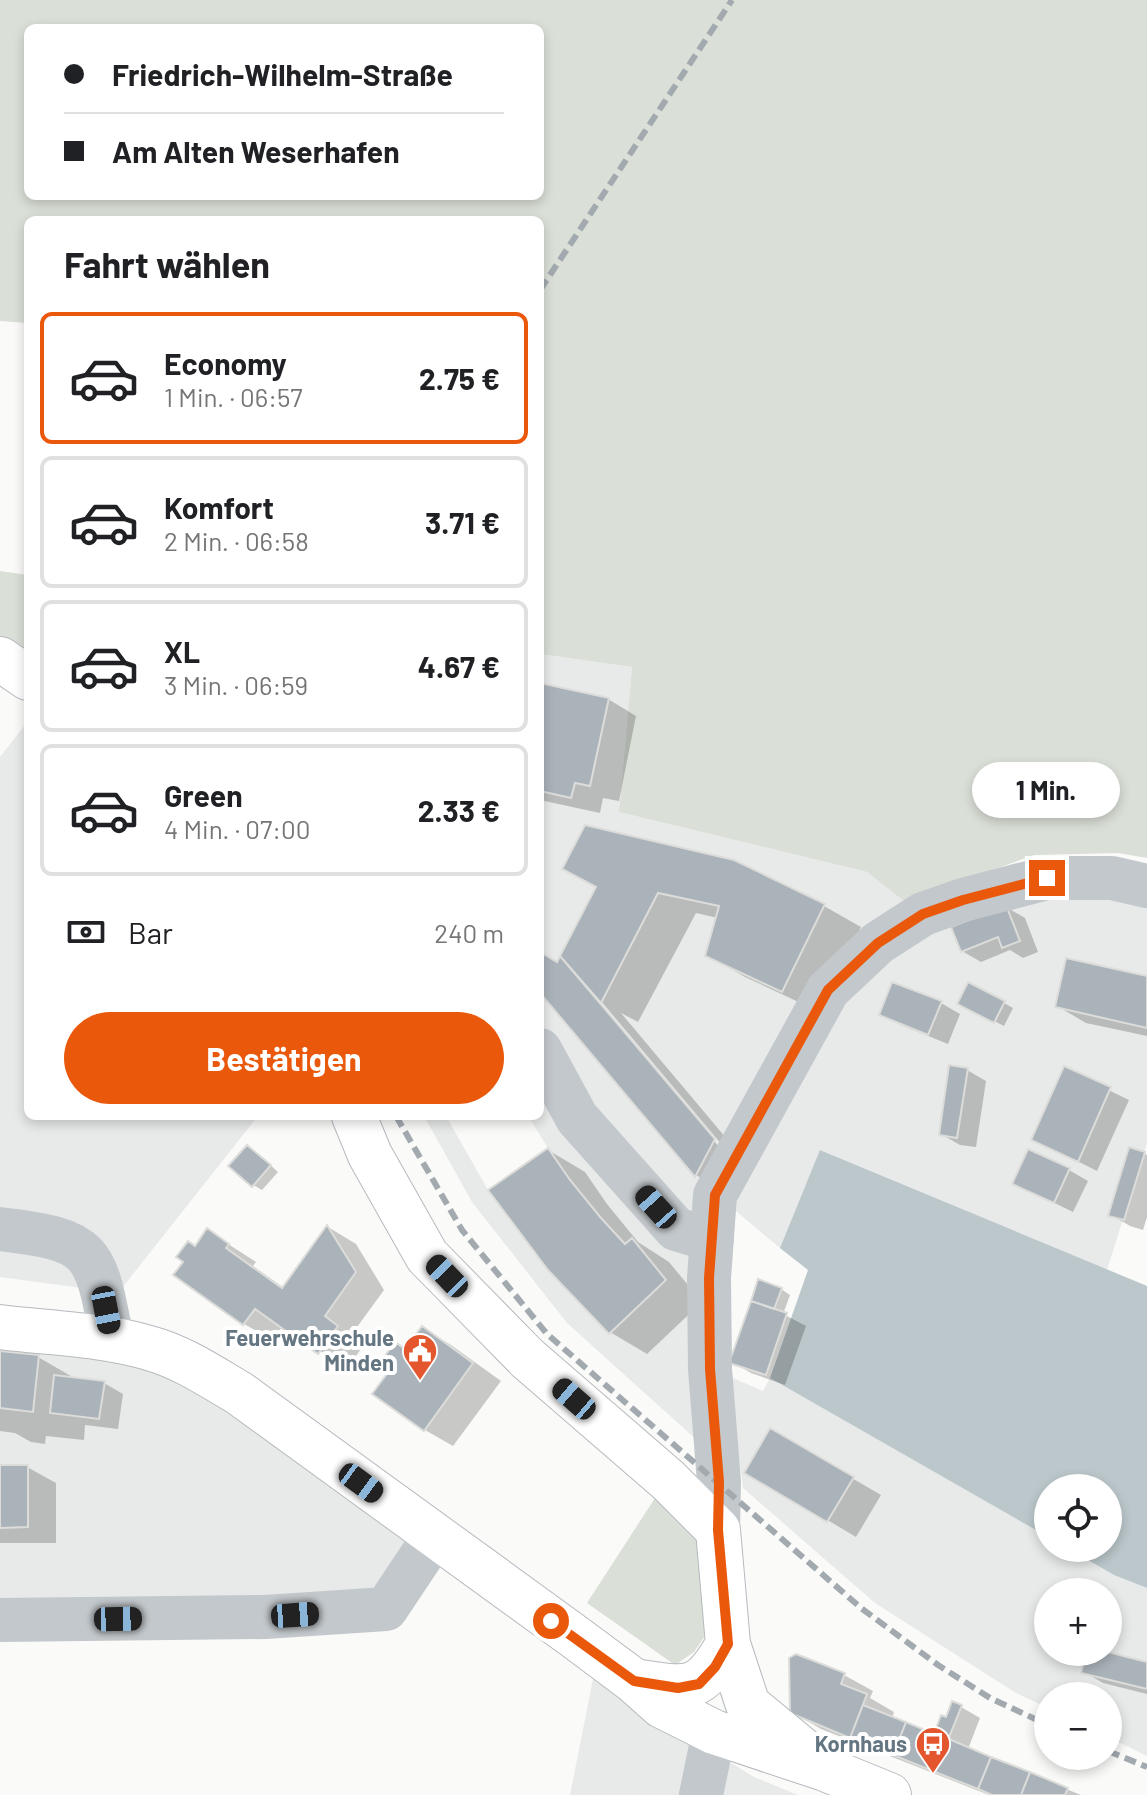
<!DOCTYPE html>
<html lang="de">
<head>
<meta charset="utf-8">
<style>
	:root { --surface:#fff; --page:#f6f6f6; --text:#202124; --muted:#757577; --line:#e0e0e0; --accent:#ea580c }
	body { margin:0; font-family:Barlow,sans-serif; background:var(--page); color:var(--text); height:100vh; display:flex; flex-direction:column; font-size:30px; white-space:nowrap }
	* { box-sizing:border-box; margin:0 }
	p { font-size:26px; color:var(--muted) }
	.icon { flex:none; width:44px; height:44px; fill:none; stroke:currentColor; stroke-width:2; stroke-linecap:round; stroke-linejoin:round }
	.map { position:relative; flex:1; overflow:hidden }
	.sheet { position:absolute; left:24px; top:216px; width:520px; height:904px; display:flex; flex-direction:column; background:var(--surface); border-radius:12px; box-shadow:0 4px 12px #0003 }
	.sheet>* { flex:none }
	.banner { position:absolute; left:24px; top:24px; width:520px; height:176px; border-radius:12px; box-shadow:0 4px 12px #0003; display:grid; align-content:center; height:176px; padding:0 40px; background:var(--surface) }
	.tools { position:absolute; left:1034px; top:1474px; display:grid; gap:16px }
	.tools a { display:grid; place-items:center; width:88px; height:88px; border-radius:50%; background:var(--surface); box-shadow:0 4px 12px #0003; font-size:40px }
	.end { position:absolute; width:36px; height:36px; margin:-18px; border:10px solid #ea580c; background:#fff; box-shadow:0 0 0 4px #fff }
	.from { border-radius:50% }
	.bubble { position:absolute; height:56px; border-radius:28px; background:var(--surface); box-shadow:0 4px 12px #0003; font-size:26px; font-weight:700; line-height:56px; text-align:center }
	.car { position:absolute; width:24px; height:48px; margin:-24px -12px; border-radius:10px; box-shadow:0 0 6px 2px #0007; background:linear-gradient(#222 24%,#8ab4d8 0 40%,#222 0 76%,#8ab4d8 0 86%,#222 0) }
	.banner b { display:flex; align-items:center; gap:28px; height:76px; font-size:30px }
	.banner b+b { border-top:2px solid var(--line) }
	.banner i { width:20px; height:20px; background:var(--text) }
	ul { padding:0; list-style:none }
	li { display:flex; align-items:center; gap:24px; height:132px; margin:0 16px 12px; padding:0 24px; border:4px solid var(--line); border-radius:12px }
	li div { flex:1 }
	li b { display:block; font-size:30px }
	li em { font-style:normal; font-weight:700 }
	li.current { border-color:var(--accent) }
	li>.icon { width:72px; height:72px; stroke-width:1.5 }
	h2 { padding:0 40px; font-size:36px; line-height:96px }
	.pay { display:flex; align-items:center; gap:20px; height:88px; padding:0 40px; font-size:30px }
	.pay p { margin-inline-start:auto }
	.button { display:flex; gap:16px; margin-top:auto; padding:16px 40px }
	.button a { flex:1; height:92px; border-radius:48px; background:var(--accent); color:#fff; font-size:32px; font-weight:700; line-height:92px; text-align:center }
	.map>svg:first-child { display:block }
</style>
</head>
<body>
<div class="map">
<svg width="1147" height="1795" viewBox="0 0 1147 1795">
	<rect width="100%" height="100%" fill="#fafaf8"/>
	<path fill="#e8e9e9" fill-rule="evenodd" d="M540,654L632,667L619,812L867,872L905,902L697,1186L699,1442L567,1323L472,1202L424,1116H446L488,1190L548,1148L528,1116H540Z
		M28,721V1116H258L118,1293L0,1277V757Z
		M1105,891L1147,900V1143L1107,1270L821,1150L780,1248L730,1206L834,1014L888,957L945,925L1009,902Z
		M0,1337L191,1376L414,1536L364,1600L0,1608Z
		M728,1376L763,1391L770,1378L1048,1537V1548H1067L1114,1575L1147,1588V1756L1108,1737V1696H1048V1708L1016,1693L875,1603L743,1488ZM1048,1592H1108V1652H1048Z
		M593,1679L754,1777L798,1795H570Z"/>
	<path fill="#dadfd7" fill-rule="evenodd" d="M0,0H1147V858L1118,853L1034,855L905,902L867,872L619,812L632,667L540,654V220H28V323L0,321ZM28,28H540V196H28Z
		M0,571L28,575V663L0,649Z
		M655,1498L697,1539L705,1636L694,1652L675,1665L587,1603Z"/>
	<path fill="#bbc7cb" d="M820,1150L1147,1286V1588L1114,1575L1067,1548H1108V1488H1048V1537L770,1378L808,1270L780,1248Z"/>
	<path fill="#0003" fill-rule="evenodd" d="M540,685L608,699L636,716L619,801L603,798L600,813L540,800Z
		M733,862L824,906L861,927L820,1012L745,977L707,955L718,918L696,913L638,1022L621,1013L742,1157L724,1191L696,1175L540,989V954L558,964L598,887ZM565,965L574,969L723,1146L720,1148Z
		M1006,907L1025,918L1038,952L1023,958L1010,950L981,962L962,951Z
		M1147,978V1036L1086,1023L1057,1006Z
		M941,1003L960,1014L948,1044L901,1025L882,1014Z
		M1004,1003L1013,1008L1004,1026L969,1008Z
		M1065,1069L1129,1100L1097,1171L1033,1139Z
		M967,1070L986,1081L976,1147L960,1145L941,1134Z
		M548,1150L585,1172L607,1204L638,1242L669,1262L702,1302L647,1354L610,1332Z
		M256,1152L278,1172L262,1190L253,1185Z
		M1144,1153L1147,1155V1217L1143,1230L1130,1226L1111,1215Z
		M1069,1170L1088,1181L1073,1212L1014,1183Z
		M328,1227L356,1244L384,1290L352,1334L365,1343L347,1369L283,1326L272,1340L244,1324L176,1275L208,1231L256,1262L253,1266L284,1288Z
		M781,1289L790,1295L783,1314L806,1326L785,1385L751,1373L732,1362Z
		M422,1328L451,1345L501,1381L453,1446L425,1430L375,1393Z
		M0,1353L38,1357L76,1379L104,1383L123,1394L118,1429L85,1425L84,1440L46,1436L45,1444L31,1442L15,1433L0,1431Z
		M771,1431L881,1495L856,1537L747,1472Z
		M0,1467H27L56,1483V1543H0Z
		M1089,1652H1100L1147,1664V1694L1103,1683L1084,1672Z
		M796,1656L844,1675L873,1691L870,1698L894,1712L892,1719L935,1736L947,1719L953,1704L961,1707L980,1718L968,1749L1081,1795H989L821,1729L792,1712Z"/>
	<path fill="#aab3b9" stroke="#dcdcda" stroke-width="2" d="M540,683L609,698L590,786L575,783L571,798L540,791Z
		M585,825L734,860L825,904L782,992L705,956L719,906L658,893L601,1003L560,956L596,887L562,869Z
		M1006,905L1020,941L1002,948L998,937L961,952L951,927Z
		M540,952L557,962L560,956L715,1139L695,1177L540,993Z
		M1066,958L1147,976V1028L1055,1007Z
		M892,982L942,1001L928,1035L879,1015Z
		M968,982L1005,1001L994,1023L957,1004Z
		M949,1065L968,1068L957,1138L939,1135Z
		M1064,1066L1111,1087L1078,1162L1031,1140Z
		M247,1145L271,1165L252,1187L228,1166Z
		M1129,1147L1145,1152L1124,1220L1108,1216Z
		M548,1148L570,1180L601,1218L625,1244L632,1238L666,1280L609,1334L548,1270L488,1190Z
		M1028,1149L1070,1168L1054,1203L1012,1184Z
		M327,1225L356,1272L325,1316L338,1326L318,1354L255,1309L243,1325L173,1275L183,1262L176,1257L188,1241L195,1246L207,1228L229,1244L226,1248L282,1288Z
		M758,1279L782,1288L774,1309L751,1301Z
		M751,1301L787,1313L766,1375L729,1363Z
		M422,1326L473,1363L424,1431L372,1394L389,1371L379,1364L395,1342L405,1349Z
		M0,1351L39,1355L33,1412L0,1408Z
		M54,1375L105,1381L99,1419L50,1413Z
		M770,1428L854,1477L827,1522L744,1473Z
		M0,1465H28V1527L0,1528Z
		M1086,1652H1108L1147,1662V1689L1081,1673Z
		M796,1654L845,1673L841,1684L867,1694L850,1738L790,1713L789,1658Z
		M952,1701L962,1705L935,1772L893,1755L906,1722L934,1734L941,1715L946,1717Z
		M863,1705L906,1722L893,1755L850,1738Z
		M949,1739L991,1757L978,1789L935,1772Z
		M991,1757L1030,1772L1021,1795H992L978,1789Z
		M1030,1772L1068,1788L1065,1795H1021Z"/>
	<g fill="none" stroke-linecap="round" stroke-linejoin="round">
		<defs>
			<path id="major" d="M0,659L28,678
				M354,1116L370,1155L427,1256L527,1358L668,1480L718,1530L728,1644L748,1705L805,1752
				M0,1327C49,1333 102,1334 149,1348C182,1357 210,1376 239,1393L575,1637L634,1681L662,1706L714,1732L825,1769L889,1795
				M634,1681C688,1689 699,1695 728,1644"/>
		</defs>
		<use href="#major" stroke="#b5babe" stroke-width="46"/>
		<path stroke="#c3c8cc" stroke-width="44" d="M540,1050L577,1118L676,1229L712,1240
			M0,1229C95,1240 95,1250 112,1340
			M718,1530L719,1482L710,1369L709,1278L715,1195L828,990L878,943L923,914L963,900L1047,878H1112L1147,886
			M0,1620L265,1617L386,1609L434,1537
			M701,1795L714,1732"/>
		<use href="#major" stroke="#fff" stroke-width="44"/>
		<path stroke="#a2aab0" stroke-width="6" stroke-dasharray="12 6" stroke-linecap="butt" d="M540,290L732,0
			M396,1116L462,1230L547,1334L861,1608L938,1665L990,1698L1048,1725
			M1108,1751L1147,1767"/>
	</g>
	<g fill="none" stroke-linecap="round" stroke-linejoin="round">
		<path stroke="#ea580c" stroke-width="10" d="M551,1621L634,1681L678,1688L699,1684L715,1667L728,1644L718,1530L719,1482L710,1369L709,1278L715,1195L828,990L878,943L923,914L963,900L1047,878"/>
	</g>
	<defs>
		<symbol id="civic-pin" viewBox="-11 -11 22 30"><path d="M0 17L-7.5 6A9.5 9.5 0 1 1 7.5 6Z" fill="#e4572e" stroke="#fff"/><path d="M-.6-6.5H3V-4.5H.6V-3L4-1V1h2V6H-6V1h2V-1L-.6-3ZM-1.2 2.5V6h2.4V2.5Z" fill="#fff"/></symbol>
		<symbol id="bus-pin" viewBox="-11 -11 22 30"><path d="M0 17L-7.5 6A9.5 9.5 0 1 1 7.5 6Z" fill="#e4572e" stroke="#fff"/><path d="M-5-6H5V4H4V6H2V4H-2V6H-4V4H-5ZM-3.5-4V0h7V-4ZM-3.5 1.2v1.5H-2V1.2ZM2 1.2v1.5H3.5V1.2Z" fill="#fff"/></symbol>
	</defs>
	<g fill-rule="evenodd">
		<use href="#civic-pin" x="400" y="1331" width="40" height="54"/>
		<use href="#bus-pin" x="913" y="1724" width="40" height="54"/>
	</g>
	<g text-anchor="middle" stroke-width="8" stroke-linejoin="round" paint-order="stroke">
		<g font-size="22" font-weight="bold" fill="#657683" stroke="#fff" text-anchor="end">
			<text x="394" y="1346">Feuerwehrschule<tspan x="394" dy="25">Minden</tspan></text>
			<text x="907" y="1752">Kornhaus</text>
		</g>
	</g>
</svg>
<div class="tools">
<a><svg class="icon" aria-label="locate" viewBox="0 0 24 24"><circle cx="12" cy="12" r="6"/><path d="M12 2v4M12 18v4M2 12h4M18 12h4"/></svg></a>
<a>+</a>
<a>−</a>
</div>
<i class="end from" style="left:551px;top:1621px"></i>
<i class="end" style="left:1047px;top:878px"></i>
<div class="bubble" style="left:972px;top:762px;width:148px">1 Min.</div>
<i class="car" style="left:656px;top:1207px;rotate:318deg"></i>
<i class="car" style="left:447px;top:1276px;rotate:316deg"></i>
<i class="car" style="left:106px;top:1310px;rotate:169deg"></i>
<i class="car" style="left:574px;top:1399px;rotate:311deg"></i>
<i class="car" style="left:361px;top:1483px;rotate:126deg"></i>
<i class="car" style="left:295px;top:1615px;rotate:86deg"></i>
<i class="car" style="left:118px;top:1619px;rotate:89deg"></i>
<div class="banner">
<b><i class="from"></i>Friedrich-Wilhelm-Straße</b>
<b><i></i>Am Alten Weserhafen</b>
</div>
<section class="sheet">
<h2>Fahrt wählen</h2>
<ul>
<li class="current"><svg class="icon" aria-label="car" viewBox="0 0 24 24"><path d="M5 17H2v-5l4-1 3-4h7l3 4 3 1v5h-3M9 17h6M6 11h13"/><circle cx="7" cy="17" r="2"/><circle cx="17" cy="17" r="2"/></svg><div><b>Economy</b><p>1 Min. · 06:57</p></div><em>2.75 €</em></li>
<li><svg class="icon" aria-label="car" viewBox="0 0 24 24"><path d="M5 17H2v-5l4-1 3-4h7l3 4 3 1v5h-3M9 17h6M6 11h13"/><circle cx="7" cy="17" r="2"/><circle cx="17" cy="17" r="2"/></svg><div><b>Komfort</b><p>2 Min. · 06:58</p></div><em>3.71 €</em></li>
<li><svg class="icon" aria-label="car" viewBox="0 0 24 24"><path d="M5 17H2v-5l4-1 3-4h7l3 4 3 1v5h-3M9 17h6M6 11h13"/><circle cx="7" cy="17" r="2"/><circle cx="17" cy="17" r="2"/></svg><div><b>XL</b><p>3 Min. · 06:59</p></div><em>4.67 €</em></li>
<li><svg class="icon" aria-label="car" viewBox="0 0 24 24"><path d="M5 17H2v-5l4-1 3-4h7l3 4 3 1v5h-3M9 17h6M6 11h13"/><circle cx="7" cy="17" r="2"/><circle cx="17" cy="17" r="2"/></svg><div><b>Green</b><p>4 Min. · 07:00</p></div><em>2.33 €</em></li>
</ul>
<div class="pay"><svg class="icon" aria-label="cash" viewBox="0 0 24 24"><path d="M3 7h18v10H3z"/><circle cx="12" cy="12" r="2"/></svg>Bar<p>240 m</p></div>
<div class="button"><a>Bestätigen</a></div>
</section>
</div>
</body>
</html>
